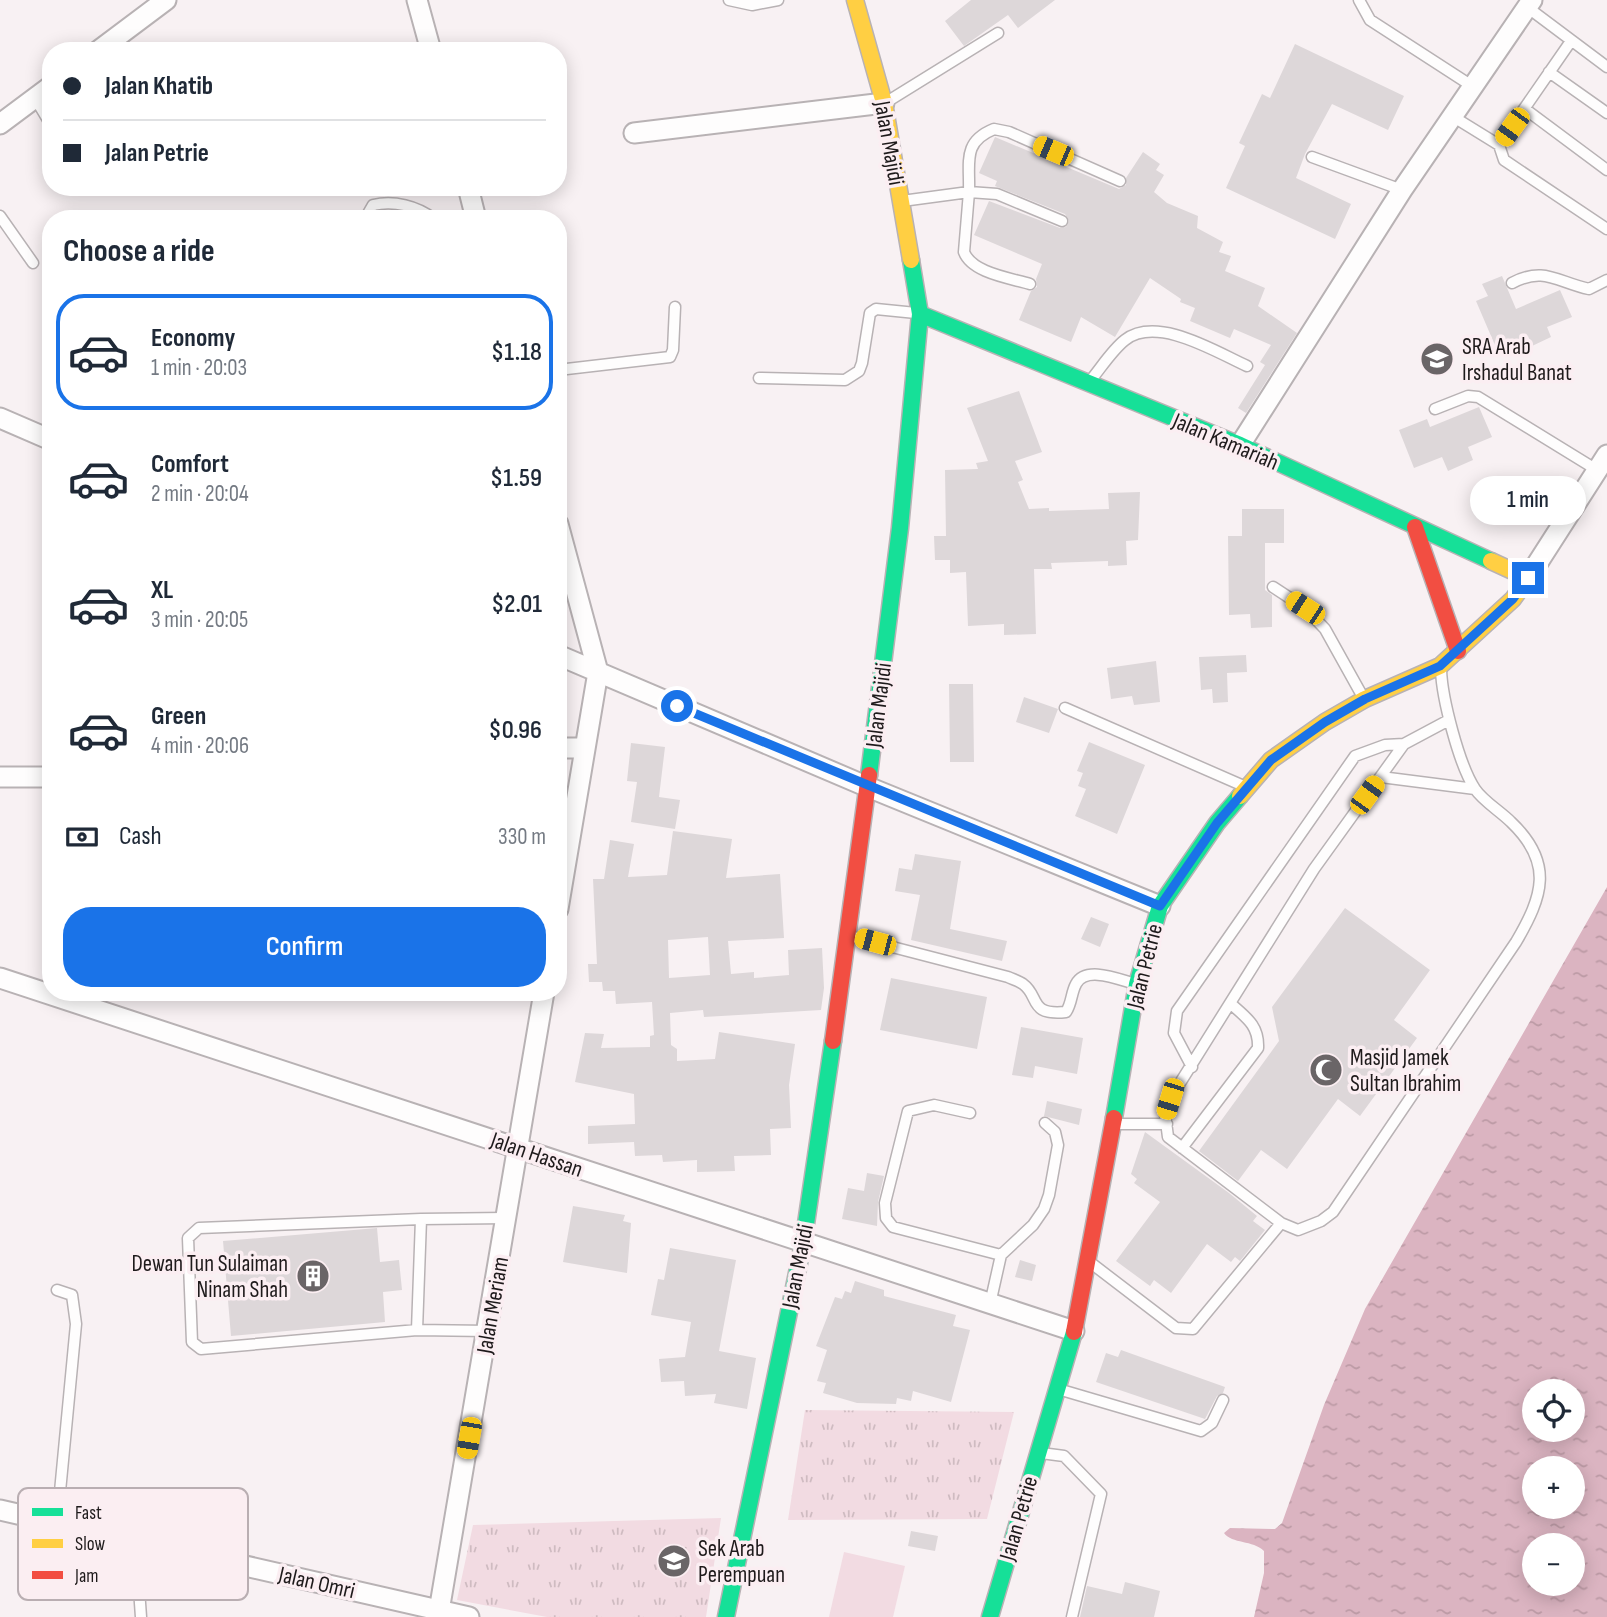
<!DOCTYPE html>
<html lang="en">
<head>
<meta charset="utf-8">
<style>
	:root { --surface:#fff; --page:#f2f2f3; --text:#1f2937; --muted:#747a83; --line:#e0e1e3; --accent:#1a73e8 }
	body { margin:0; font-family:"Sofia Sans Condensed",sans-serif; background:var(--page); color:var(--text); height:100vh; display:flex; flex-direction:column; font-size:26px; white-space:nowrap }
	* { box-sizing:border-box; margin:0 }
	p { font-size:23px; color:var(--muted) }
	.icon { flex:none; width:38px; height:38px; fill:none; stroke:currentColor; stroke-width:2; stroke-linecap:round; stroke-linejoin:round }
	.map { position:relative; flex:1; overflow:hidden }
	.panel { position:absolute; left:42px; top:210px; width:525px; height:791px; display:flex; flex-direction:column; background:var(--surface); border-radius:28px; box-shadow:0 4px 18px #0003 }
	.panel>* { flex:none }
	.banner { position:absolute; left:42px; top:42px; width:525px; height:154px; border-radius:28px; box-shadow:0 4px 18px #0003; display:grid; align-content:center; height:154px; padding:0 21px; background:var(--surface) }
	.tools { position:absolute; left:1522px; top:1379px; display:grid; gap:14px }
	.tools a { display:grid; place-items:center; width:63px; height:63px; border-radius:50%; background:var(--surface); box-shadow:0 4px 18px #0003; font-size:35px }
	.end { position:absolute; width:32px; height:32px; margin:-16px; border:9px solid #1a73e8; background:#fff; box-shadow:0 0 0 4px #fff }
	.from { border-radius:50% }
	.bubble { position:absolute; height:49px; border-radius:24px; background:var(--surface); box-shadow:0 4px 18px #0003; font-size:23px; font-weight:600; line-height:49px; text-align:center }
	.car { position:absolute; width:21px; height:42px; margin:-21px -10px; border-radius:9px; box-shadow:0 0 5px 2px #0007; background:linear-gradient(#f5c518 24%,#345 0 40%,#f5c518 0 76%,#345 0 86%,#f5c518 0) }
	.banner b { display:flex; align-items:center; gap:24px; height:66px; font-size:26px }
	.banner b+b { border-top:2px solid var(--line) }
	.banner i { width:18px; height:18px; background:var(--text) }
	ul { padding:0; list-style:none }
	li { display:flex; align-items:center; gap:21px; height:116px; margin:0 14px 10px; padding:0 7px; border:4px solid transparent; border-radius:28px }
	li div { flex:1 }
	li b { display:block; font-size:26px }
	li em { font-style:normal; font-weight:600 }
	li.on { border-color:var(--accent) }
	li>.icon { width:63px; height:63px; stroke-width:1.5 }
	h2 { padding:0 21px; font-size:32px; line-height:84px }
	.pay { display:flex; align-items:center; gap:18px; height:77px; padding:0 21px; font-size:26px }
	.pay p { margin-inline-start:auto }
	.action { display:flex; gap:14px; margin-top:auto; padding:14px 21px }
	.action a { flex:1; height:80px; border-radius:28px; background:var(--accent); color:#fff; font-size:28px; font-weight:600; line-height:80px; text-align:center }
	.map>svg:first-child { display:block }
</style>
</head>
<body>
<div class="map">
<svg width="1607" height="1617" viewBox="0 0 1607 1617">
	<defs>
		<pattern id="grass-tufts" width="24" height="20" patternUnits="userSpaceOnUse" patternTransform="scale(1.75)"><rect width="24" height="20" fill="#f2dbe2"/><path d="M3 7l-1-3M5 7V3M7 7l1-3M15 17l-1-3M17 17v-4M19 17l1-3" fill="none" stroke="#cfbbc1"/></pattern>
		<pattern id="water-ripples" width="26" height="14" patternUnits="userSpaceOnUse" patternTransform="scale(1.75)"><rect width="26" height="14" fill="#dbb4c1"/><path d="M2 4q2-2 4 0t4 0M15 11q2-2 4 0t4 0" fill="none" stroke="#bc9aa5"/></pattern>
	</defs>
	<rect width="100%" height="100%" fill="#f8f1f3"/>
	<path fill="url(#grass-tufts)" d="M805,1410L1014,1412L987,1519L788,1520Z
		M721,1518L706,1617H547L457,1600L473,1525Z"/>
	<path fill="#f2dbe2" d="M844,1552L905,1566L893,1617H829Z"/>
	<path fill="url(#water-ripples)" fill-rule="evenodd" d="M1607,887V1617H1254L1264,1573V1551C1253,1540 1232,1544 1224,1533L1230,1528L1275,1529L1282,1523L1324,1405L1365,1309ZM1535,1391H1573V1430H1535ZM1535,1468H1573V1507H1535ZM1535,1545H1573V1584H1535Z"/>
	<path fill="#ddd7d9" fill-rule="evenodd" d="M971,0H1055L1018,28L1008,15L964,46L945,21Z
		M1295,44L1404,96L1388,130L1332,104L1305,154L1296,178L1351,204L1335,239L1226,188L1245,146L1239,143L1262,94L1270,98Z
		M995,137L1119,189L1126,185V178L1143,152L1160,164L1156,170L1164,175L1154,192L1167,203L1198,216L1197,228L1223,242L1219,252L1231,256L1225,271L1265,288L1258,306L1297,333L1246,413L1238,408L1265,365L1260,362L1271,345L1234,329L1230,338L1190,321L1195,308L1180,302L1181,299L1150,278L1115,337L1081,317L1071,342L1019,320L1031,291L1037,287L1036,279L1042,264L974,235L989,201L1060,228L1066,227L1069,221L1065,214L995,186L997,181L979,173Z
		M1502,276L1516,309L1560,290L1572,317L1547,327L1551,337L1532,346L1528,336L1497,350L1476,301L1488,296L1482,284Z
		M1019,391L1042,452L1015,461L1023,480L1018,482L1029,509L1049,508V511L1109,509L1108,493L1140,492L1138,540L1126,541L1127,565L1108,566V561L1051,563L1052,569H1034L1036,634L1004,635V624L968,626L966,572L950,573V560H935L934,536H946L945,470L978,469L976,463L988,461L967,408Z
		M1479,407L1492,437L1468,447L1473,460L1448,471L1442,457L1414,468L1399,430L1427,419L1430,427Z
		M1242,509H1284V543H1265V590L1272,595V627L1251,628L1250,614L1229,615L1228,536H1242Z
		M1246,655L1247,672L1227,673L1228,702L1213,703L1212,689L1201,690L1199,657Z
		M1156,661L1160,702L1134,705L1132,696L1111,699L1107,668Z
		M949,684H973L974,762H950Z
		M1024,697L1058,709L1049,733L1016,722Z
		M1089,742L1145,765L1117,834L1075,816L1086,789L1078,786L1083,773L1077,771Z
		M631,743L665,747L659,797L680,800L675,829L631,822L637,782L627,781Z
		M673,831L732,839L726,878L780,874L784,938L728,941L731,974L754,972V978L789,975L788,950L822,948L824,988L821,1010L704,1017L703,1010L670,1013L671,1045L677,1049V1061L715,1059L719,1032L795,1044L789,1085L791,1128L770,1129L771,1155L734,1156L735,1171L697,1172V1160L663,1162L662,1155L635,1156L634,1142L588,1144V1126L635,1124L634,1094L575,1082L585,1033L604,1034L601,1048L650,1047V1036L654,1035L652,1002L616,1004L615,991H603L602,982H589L588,964H597L593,879H604L610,840L634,844L628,877L667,875ZM708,937L710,975L669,978L668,940Z
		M915,854L961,861L950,929L1007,941L1002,961L911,940L920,895L895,891L899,868L912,870Z
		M1345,908L1430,970L1394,1020L1417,1038L1360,1116L1338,1099L1287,1169L1261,1150L1238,1181L1199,1151L1279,1041L1272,1007Z
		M1091,917L1109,924L1100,947L1081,939Z
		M891,978L987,997L977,1049L880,1030Z
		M1021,1027L1083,1038L1077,1074L1035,1066L1033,1078L1012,1075Z
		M1047,1101L1082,1109L1079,1125L1044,1116Z
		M1145,1132L1229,1193L1257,1216L1253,1221L1265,1230L1240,1261L1235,1257L1231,1262L1207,1244L1171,1293L1154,1280L1150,1286L1116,1261L1160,1202L1134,1183L1137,1179L1131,1174Z
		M867,1173L884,1176L878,1202L877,1226L842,1219L848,1188L864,1191Z
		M573,1206L625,1215L623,1221L631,1223L627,1273L563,1262Z
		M377,1228L380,1262L399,1260L402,1290L383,1292L385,1322L231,1336L223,1241Z
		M670,1248L736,1260L719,1351L756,1358L747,1409L714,1403L716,1394L685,1396L684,1381L661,1382L659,1359L685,1357L691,1322L651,1315L658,1279L664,1280Z
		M1020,1260L1036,1265L1032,1281L1015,1277Z
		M855,1281L884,1290V1296L956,1315L953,1326L970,1330L951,1402L913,1391L911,1401L897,1398L896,1404L857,1403L823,1393L826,1383L817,1381L827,1350L816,1346L835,1297L842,1299L845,1291L851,1293Z
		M1121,1350L1225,1387L1223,1393L1217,1396L1205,1419L1096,1382L1106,1353L1118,1357Z
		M911,1531L938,1536L935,1551L908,1546Z
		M1125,1582L1160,1591L1154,1617H1080L1087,1586L1122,1594Z"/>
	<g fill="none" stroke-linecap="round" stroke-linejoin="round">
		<defs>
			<path id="lane" d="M729,0L752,5L778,0
				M1359,0L1370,20L1472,86
				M1527,7L1607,67
				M1571,41L1499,145L1504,160L1607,229
				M1549,72L1607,113
				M35,98L51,125
				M885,103L998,33
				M1525,109L1607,170
				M1452,116L1499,145
				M1312,157L1402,190
				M902,201L969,192L964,252C972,273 1010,278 1030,284
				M0,216L33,263
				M365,219L373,205C394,200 417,206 434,219
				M1062,221L997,194L969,192C970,162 962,142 994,129L1009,132L1120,181
				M1512,283C1544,266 1557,282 1589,289L1607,280
				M558,370L670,357L673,350L675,307
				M759,378L845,380L859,371L862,363L870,313L876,309L916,313
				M1090,381C1101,368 1112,350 1125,340C1157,315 1216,352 1247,366
				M1435,409L1468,396L1478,397L1597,470
				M1273,587L1305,608L1325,629L1364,699
				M1441,670C1442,698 1459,765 1475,789C1483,801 1500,811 1511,822C1554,863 1543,896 1516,942L1333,1212L1321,1221L1298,1230L1281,1223L1168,1137L1165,1114L1170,1099L1314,869L1404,744L1449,720
				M1065,708L1246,787
				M1381,777L1475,789
				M850,936L1008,977C1012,979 1019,981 1023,984C1040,996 1028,1016 1066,1012C1072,1003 1071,993 1076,984C1086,965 1120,980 1136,984
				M1192,1067L1174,1033L1177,1011L1355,756L1385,745L1404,744
				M970,1113L934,1105L908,1111L885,1203L886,1218L893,1227L1001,1255
				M1115,1124H1167
				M1182,1148L1258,1048C1259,1026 1247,1018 1231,1004
				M1091,1263L1176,1328L1193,1329L1281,1223
				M57,1290L72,1295L76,1324L57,1523
				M990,1304L1001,1255L1033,1225L1044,1209L1049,1195L1058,1145L1055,1132L1045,1123
				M417,1330L201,1349L192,1342L188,1238L199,1228L421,1219
				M488,1331L417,1330L421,1219L506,1218
				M1058,1389L1201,1431L1212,1423L1223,1400
				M1041,1453L1064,1456L1101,1494L1072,1617
				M141,1617L139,1589L147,1543"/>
			<path id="street" d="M417,0L431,51
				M98,51L166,0
				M0,124L51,86
				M634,133L884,103
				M468,187L476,219
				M0,418L51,440
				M1240,445L1402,190L1532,0
				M558,524L598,672L558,909
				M1528,578L1607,455
				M558,655L868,787L1160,906
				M558,748H585
				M0,777H51
				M0,978L1074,1331
				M0,1510L469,1617
				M438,1617L544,992"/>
			<path id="fast" d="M920,314L1240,445L1491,561
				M869,775L900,528L920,314L911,260
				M1114,1118L1137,984L1160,906L1217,823L1240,796
				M726,1617L803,1244L833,1041
				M990,1617L1074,1332"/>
			<path id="slow" d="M855,0L884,103L911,260
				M1240,796L1271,760L1325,722L1365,699L1440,666L1513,599L1528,578L1491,561"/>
			<path id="jam" d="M1415,527L1458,651
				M833,1041L869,775
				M1074,1332L1114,1118"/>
		</defs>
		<use href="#lane" stroke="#b8b2b4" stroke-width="13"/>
		<use href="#street" stroke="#b8b2b4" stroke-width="23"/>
		<use href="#fast" stroke="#b8b2b4" stroke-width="19"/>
		<use href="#slow" stroke="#b8b2b4" stroke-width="19"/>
		<use href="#jam" stroke="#b8b2b4" stroke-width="19"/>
		<use href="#lane" stroke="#fefdfd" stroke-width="10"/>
		<use href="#street" stroke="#fefdfd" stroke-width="19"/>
		<use href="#fast" stroke="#16e098" stroke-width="16"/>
		<use href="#slow" stroke="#ffcf43" stroke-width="16"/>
		<use href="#jam" stroke="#f24e42" stroke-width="16"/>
	</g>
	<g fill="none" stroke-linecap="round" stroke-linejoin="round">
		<path stroke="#1a73e8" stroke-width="9" d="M677,706L1160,906L1217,823L1271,760L1325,722L1365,699L1440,666L1513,599L1528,578"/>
	</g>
	<defs>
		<symbol id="school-disc" viewBox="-11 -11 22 22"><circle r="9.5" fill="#6a6567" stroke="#fbeef2"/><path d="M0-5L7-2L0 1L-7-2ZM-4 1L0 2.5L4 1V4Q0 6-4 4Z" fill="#fff"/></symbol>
		<symbol id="mosque-disc" viewBox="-11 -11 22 22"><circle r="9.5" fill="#6a6567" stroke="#fbeef2"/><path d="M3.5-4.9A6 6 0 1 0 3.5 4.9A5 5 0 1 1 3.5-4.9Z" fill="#fff"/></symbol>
		<symbol id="building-disc" viewBox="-11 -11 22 22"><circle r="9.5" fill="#6a6567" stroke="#fbeef2"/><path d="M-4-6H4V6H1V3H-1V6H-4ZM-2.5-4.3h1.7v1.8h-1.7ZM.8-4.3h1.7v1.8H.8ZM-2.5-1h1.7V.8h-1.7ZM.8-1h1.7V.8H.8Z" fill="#fff"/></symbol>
	</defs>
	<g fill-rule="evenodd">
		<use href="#school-disc" x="1418" y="340" width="38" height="38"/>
		<use href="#mosque-disc" x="1307" y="1051" width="38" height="38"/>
		<use href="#building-disc" x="294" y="1257" width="38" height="38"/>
		<use href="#school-disc" x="655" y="1542" width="38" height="38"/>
	</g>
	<g text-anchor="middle" stroke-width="7" stroke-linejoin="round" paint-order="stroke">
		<g font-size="23" fill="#1e1a1b" stroke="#fbeef2">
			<text transform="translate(890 143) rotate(80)" y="8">Jalan Majidi</text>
			<text transform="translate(1226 441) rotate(23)" y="8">Jalan Kamariah</text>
			<text transform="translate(878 705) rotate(-83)" y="8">Jalan Majidi</text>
			<text transform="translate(1144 966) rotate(-76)" y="8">Jalan Petrie</text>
			<text transform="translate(537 1154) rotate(19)" y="8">Jalan Hassan</text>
			<text transform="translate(797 1266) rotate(-79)" y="8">Jalan Majidi</text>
			<text transform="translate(492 1305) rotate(-80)" y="8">Jalan Meriam</text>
			<text transform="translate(1018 1518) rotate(-74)" y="8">Jalan Petrie</text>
			<text transform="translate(317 1582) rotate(13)" y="8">Jalan Omri</text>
		</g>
		<g font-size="23" fill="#1e1a1b" stroke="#fbeef2" text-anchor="start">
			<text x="1462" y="354">SRA Arab<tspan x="1462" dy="26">Irshadul Banat</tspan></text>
			<text x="1350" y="1065">Masjid Jamek<tspan x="1350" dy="26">Sultan Ibrahim</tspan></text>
			<text x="288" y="1271" text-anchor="end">Dewan Tun Sulaiman<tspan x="288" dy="26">Ninam Shah</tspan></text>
			<text x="698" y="1556">Sek Arab<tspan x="698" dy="26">Perempuan</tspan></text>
		</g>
	</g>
	<rect x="18" y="1488" width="230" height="112" rx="10" fill="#fbeef2" stroke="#b9aeb2" stroke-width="2"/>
	<rect x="32" y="1508" width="31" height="8" fill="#16e098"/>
	<rect x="32" y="1539" width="31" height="9" fill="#ffcf43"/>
	<rect x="32" y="1571" width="31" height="8" fill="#f24e42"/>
	<g font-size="19" fill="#1e1a1b">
		<text x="75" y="1519">Fast</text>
		<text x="75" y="1550">Slow</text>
		<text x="75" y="1582">Jam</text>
	</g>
</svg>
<div class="tools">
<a><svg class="icon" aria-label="locate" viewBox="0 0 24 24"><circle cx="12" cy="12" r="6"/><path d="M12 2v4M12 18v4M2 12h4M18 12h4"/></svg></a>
<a>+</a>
<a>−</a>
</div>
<i class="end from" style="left:677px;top:706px"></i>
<i class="end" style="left:1528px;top:578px"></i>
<div class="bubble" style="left:1470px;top:476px;width:116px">1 min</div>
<i class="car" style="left:1512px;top:127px;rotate:216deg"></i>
<i class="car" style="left:1053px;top:151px;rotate:293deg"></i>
<i class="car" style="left:1305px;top:608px;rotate:303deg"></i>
<i class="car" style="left:1367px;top:795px;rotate:36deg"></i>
<i class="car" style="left:875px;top:942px;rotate:285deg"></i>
<i class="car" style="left:1170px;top:1099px;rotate:197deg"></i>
<i class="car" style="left:469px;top:1438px;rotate:190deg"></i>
<div class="banner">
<b><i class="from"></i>Jalan Khatib</b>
<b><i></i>Jalan Petrie</b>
</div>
<section class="panel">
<h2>Choose a ride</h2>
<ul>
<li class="on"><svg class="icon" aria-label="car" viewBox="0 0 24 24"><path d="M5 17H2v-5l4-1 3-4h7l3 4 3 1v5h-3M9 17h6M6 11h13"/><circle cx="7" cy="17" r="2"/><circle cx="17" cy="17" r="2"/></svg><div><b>Economy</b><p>1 min · 20:03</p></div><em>$1.18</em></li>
<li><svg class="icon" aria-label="car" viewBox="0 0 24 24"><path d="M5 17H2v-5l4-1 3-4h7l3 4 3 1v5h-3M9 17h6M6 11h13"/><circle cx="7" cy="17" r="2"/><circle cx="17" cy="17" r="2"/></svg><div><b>Comfort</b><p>2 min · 20:04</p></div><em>$1.59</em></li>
<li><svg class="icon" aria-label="car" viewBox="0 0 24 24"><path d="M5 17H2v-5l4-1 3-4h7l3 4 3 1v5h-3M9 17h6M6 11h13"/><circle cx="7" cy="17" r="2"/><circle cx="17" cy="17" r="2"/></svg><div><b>XL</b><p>3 min · 20:05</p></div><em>$2.01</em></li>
<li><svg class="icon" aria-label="car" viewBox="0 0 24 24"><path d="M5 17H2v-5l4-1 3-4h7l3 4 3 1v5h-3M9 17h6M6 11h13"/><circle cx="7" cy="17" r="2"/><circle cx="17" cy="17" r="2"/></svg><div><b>Green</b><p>4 min · 20:06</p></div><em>$0.96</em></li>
</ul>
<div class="pay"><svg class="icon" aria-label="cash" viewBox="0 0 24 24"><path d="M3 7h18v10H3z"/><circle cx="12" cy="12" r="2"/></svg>Cash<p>330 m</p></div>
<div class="action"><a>Confirm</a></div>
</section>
</div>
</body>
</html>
